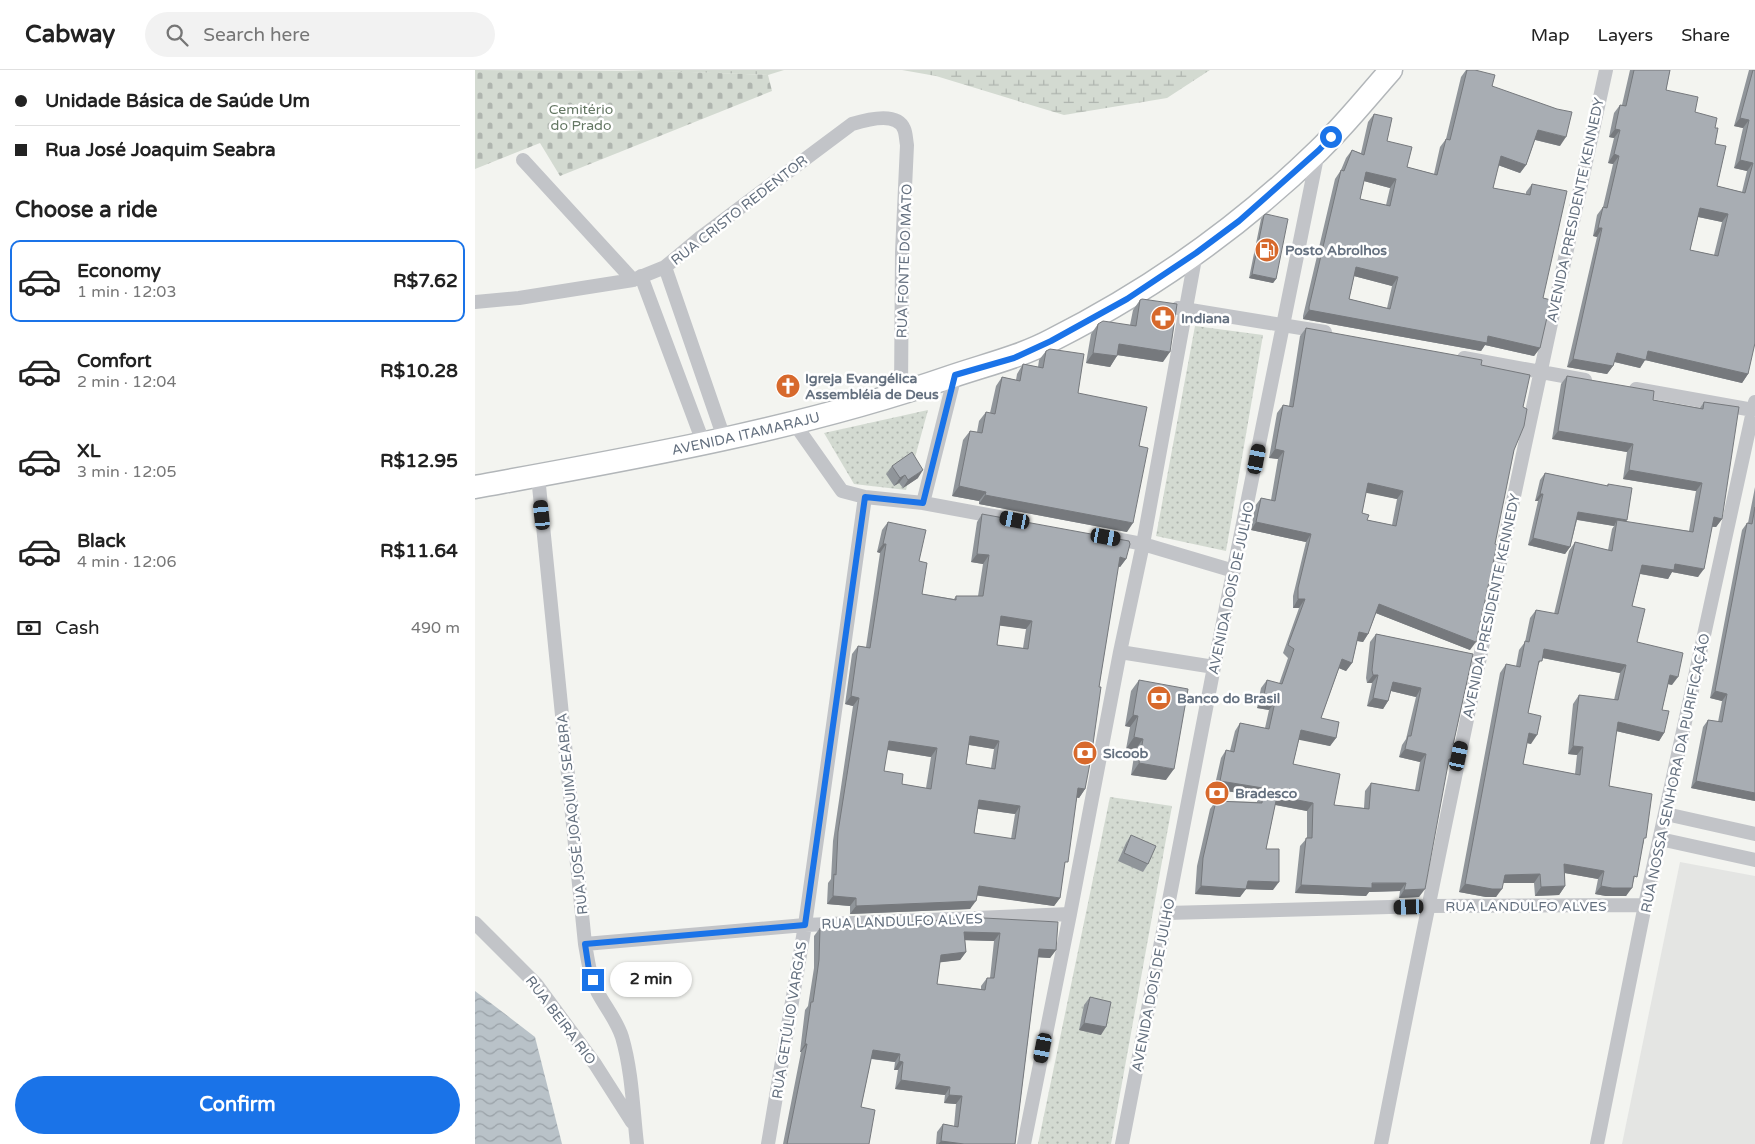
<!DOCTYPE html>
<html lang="en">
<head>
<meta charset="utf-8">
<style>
	:root { --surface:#fff; --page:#f2f2f2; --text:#222; --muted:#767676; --line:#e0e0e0; --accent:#1a73e8 }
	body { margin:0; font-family:"Varela Round",sans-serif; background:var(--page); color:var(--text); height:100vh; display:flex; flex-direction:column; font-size:19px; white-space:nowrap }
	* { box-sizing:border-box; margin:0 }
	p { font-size:16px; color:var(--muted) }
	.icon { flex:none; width:28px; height:28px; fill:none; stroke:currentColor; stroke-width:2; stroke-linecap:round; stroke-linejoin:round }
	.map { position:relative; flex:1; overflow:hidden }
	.drawer { display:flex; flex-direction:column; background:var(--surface); width:475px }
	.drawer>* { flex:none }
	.top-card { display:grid; align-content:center; height:110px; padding:0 15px; background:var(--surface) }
	.end { position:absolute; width:22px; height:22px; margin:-11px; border:6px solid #1a73e8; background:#fff; box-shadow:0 0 0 2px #fff }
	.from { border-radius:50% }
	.bubble { position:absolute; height:35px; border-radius:18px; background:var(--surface); box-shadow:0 1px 4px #0004; font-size:16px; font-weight:700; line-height:35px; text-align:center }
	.car { position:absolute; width:15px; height:30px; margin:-15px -8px; border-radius:6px; box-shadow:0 0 4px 1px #0007; background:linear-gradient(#222 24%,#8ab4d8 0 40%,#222 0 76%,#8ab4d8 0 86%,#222 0) }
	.top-card b { display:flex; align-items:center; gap:18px; height:48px; font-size:19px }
	.top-card b+b { border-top:1px solid var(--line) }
	.top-card i { width:12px; height:12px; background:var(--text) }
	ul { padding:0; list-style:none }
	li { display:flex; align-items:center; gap:15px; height:82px; margin:0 10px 8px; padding:0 5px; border:2px solid transparent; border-radius:10px }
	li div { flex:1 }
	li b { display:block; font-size:19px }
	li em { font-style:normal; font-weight:700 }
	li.selected { border-color:var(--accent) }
	li>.icon { width:45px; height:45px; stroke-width:1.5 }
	h2 { padding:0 15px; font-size:22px; line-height:60px }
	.pay { display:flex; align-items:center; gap:12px; height:55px; padding:0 15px; font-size:19px }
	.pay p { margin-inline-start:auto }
	.primary-button { display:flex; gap:10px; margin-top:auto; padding:10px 15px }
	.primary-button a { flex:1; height:58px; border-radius:30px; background:var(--accent); color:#fff; font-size:20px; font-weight:700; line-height:58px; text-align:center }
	header { display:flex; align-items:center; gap:30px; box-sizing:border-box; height:70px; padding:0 25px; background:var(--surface); border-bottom:1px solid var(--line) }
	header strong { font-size:24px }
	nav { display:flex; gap:28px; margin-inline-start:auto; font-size:18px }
	.search { width:350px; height:45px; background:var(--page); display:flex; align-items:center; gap:12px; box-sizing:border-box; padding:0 18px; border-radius:28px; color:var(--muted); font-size:19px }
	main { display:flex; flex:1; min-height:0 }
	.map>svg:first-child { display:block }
</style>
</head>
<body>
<header>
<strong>Cabway</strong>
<div class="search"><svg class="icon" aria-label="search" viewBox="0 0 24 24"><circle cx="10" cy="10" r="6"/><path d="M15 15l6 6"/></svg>Search here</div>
<nav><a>Map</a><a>Layers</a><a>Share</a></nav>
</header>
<main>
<section class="drawer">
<div class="top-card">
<b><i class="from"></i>Unidade Básica de Saúde Um</b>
<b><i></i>Rua José Joaquim Seabra</b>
</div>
<h2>Choose a ride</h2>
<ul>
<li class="selected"><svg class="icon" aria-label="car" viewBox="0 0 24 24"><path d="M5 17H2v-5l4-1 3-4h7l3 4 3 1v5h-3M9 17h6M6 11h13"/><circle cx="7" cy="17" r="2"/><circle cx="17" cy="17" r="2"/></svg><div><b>Economy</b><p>1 min · 12:03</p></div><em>R$7.62</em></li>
<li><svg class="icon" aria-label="car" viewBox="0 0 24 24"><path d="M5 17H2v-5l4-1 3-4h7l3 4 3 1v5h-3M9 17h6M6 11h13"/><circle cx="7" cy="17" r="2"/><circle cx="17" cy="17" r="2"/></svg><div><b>Comfort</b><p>2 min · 12:04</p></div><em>R$10.28</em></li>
<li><svg class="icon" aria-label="car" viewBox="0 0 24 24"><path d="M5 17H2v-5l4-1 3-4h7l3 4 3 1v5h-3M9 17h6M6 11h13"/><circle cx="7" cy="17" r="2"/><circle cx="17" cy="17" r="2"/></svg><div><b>XL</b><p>3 min · 12:05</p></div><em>R$12.95</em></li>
<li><svg class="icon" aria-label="car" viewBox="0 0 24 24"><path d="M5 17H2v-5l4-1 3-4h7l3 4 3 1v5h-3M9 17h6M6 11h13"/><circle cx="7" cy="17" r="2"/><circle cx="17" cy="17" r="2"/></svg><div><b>Black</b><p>4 min · 12:06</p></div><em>R$11.64</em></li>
</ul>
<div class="pay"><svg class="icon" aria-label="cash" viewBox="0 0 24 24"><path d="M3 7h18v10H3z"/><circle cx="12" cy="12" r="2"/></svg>Cash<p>490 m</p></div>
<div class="primary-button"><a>Confirm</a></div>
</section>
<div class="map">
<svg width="1280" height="1074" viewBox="0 0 1280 1074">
	<defs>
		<pattern id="green-dots" width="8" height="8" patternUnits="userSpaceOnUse" patternTransform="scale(1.25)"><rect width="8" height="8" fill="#d3dad1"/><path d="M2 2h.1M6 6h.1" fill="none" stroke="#afb5af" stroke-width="1.8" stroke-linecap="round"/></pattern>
		<pattern id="wetland-marsh" width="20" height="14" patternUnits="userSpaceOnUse" patternTransform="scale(1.25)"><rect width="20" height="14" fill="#d3dad1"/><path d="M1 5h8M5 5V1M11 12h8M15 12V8" fill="none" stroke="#afb5af"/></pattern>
		<pattern id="cemetery-stones" width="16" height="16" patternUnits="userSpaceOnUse" patternTransform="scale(1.25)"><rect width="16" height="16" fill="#d3dad1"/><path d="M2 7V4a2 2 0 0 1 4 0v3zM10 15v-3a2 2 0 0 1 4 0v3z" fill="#afb5af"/></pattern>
		<pattern id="water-waves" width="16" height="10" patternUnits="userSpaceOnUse" patternTransform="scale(1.25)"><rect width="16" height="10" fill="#b9c2c8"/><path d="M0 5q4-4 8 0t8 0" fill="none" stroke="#9aa2a8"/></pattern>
	</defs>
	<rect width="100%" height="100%" fill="#f3f4f0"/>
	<path fill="#e4e5e3" d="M1205,792L1280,806V1074H1147Z"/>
	<path fill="url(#green-dots)" d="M720,256L788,265L751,481L681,466Z
		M453,340L431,420L379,414L349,363Z
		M635,727L697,736L636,1074H563Z"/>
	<path fill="url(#wetland-marsh)" d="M148,0H309L293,5Z
		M427,0H735L692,28L589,45L461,6Z"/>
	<path fill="url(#cemetery-stones)" d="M0,0L189,1L293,5L297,21L85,106L65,73L0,99Z"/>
	<path fill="url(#water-waves)" d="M0,921L60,967L87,1074H0Z"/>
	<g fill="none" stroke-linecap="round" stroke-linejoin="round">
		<defs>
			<g id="primary">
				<path id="s1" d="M0,417C159,388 322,360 475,307C510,295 545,287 577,270C674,221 765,157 843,81C869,56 892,27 916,0"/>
			</g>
		</defs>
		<use href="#primary" stroke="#b2b6b9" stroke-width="25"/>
		<path stroke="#c2c4c8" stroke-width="14" d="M48,90L158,210
			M190,197L249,368
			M166,206L228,372
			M0,232L44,228L158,210L190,197L226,167L377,54C390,50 422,41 429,59C431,63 431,70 432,75L427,182L426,324
			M703,238L850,262
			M989,288L1110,310
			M1161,319L1278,340
			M319,353L367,421L390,427L448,433L524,447
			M63,406L110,874C113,891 115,907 123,923C131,938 142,951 147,967C157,1001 158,1039 162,1074
			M448,433L480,305
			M637,468L668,474L759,501
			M645,582L739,597
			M1191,744L1280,764
			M1185,769L1280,790
			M692,843L952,836L1170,835
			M0,853L61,914L120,994L157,1052
			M110,874L330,855L595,844
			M293,1074L330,855L390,427
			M549,1074L595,844L645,582L668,474L721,183
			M647,1074L739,597L843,82
			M906,1074C976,715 1053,357 1131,0
			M1122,1074L1170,835L1280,332"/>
		<use href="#primary" stroke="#fff" stroke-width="22"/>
	</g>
	<path fill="#90959a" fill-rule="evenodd" d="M991,0H1000L1085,76L1060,70L1051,95L1045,103L1023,95L1018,118L1051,124V122L1057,114L1068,228L1065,278L1059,286L1010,275L1006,281L828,249V246L860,109L866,100L871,88L877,80L886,83L893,52L899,44L912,71L932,97L959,104L965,77L971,69L986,7ZM889,111L915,118L911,135L885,129ZM879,206L917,216L912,238L874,229Z
		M1155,0H1195L1191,20L1240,58V74L1242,116L1267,122L1272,101L1259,98L1268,58L1259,56L1274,0H1280L1273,304L1267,313L1170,290L1165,298L1139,292L1138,296L1132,304L1092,297L1122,167L1118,166L1122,145L1128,137L1138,94L1133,93L1139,68L1134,67L1139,43L1145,35H1147ZM1223,147L1247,152L1239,185L1215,180Z
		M789,145L801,209L798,213L774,208L786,149Z
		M665,230L688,292L642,285L635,297L611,293L616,264L623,254L655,255L658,240Z
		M831,258L1006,295L1039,380L995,580L901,543L893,564L888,572L882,571L877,593L871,601L864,598L846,648L861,668L855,676L824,669L818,694L859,735L889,738L890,721L896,713L940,720L945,692L924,687L927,675L931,669L941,627L916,621L913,631L908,639L892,636L897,613H892L891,608L895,572L901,564L998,584L978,675L977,689L972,696L944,827L924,828L925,821L894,822L891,826L820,823L825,776L832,768V741L800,735L791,779L798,820L771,819L765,827L720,824L722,796L735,739L741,731L782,732V726L739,719L746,688L751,680L755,681L760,661L765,653L790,658L794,640L782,638L786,618L792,610L804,614L813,588L808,583L824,538H818V526L831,472L776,460L780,436L786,428L796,430L803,389L794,388L802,343L808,335L814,336L825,266ZM891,422L922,429L917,455L892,450L887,443Z
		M571,281L603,323L664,376L652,462L504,434V431L477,426L488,370L495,361L502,362L504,351L511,342L515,343L521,316L527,307L541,310L542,304L548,294L563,297L564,290Z
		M1092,306L1178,330L1225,338L1229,332L1247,449L1241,457H1237L1223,507L1197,502L1193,509L1165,504L1157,536L1162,572L1197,615L1193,614L1187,640L1189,663L1184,671L1141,661L1134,716L1169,771L1158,813L1151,826H1131L1120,824L1123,809L1090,803V816L1084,825L1060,826L1059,813H1028L1021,827H1011L984,822L1025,603L1031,594L1041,596L1044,580L1050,572L1055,548L1061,540L1079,544L1094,481L1100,472L1133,480L1137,459L1139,456L1102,450L1095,477L1090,484L1053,475L1063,431H1060L1065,410L1070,403L1132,416L1133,414L1151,452L1214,461L1221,421L1148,409L1152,382L1077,369L1086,314ZM1067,588L1145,603L1139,630L1104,625L1098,634L1093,684L1102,685L1100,704L1048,694L1052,673L1056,674L1053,643L1062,597Z
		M417,396L443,408L428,418L424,413L419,416L411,404Z
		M1280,417V731L1216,718L1228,657L1233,650L1243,652L1247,631L1235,628L1267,460L1272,453H1273Z
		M507,444L651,489L645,497L643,496L624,617L610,719L604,728L602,727L589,798L585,828L579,836L502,825L495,839L375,844V836L352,834L353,813L356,809L358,771L378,636L370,634L377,584L383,576L391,577L405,483L402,482L407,460L413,452L444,491L447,524L479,529L481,526H503L508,494L496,492L502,452ZM524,555L551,559L548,578L522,575ZM494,675L519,679L516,698L491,694ZM412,680L456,687L451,718L427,714L409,701ZM503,739L540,744L536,769L499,763Z
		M664,610L691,710L656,705L660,680L651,679L655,657L650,656L656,621Z
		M656,765L673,794L668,802L643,791L651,773Z
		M509,848L581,880L575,888L563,887L540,1074H461L462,1062L468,1054L479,1056L481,1034L469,1033L470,1025L420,1019L423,1000H419L420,992L396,989L386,1037L394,1074H308L326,982H325L330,940L333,936L339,898V866L345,858H377L380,854ZM490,870L519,871L515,908H512L506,916V919L462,914L465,892L485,890L491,882Z
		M615,927L626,965L604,960L609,935Z"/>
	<path fill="#76797d" d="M1265,48L1274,50L1268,58L1259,56Z
		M1140,59L1145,60L1139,68L1134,67Z
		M1063,60L1091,67L1085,76L1057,69Z
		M1139,84L1144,86L1138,94L1133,93Z
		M1026,86L1051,95L1045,103L1020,94Z
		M1265,90L1278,93L1272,101L1259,98Z
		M891,102L921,109L915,118L885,110Z
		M1225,138L1253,144L1247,152L1219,146Z
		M1123,158H1127L1122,167L1118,166Z
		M881,197L923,207L917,216L875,205Z
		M777,204L801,209L798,213L774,208Z
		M834,240L1013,266L1065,278L1059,286L1010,275L1006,281L828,249Z
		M644,274L695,282L688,292L636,284Z
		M1173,281L1273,304L1267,313L1170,290L1165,298L1136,291L1142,283Z
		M618,283L642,286L635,297L611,293Z
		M1098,289L1138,296L1132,304L1092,297Z
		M1083,361L1158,374L1152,382L1077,369Z
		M800,379L809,381L803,389L794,388Z
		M448,400L443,408L428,418L433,410Z
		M1154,400L1227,413L1221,421L1148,409Z
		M430,405L424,413L419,416L425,408Z
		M893,413L928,421L922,429L887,422Z
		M484,416L511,422L504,431L477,426Z
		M1065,424H1068L1063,431H1060Z
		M510,425L658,453L652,462L504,434Z
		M1103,442L1152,450L1147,457L1142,450L1139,456L1098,449Z
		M1239,447L1247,449L1241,457L1233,456Z
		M781,452L836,464L831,472L776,460Z
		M1058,468L1095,477L1090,484L1053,475Z
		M408,474H411L405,483L402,482Z
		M502,484L514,485L508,494L496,492Z
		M645,487L651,489L645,497L639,495Z
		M1200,494L1229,499L1223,507L1197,502L1193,509L1161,503L1167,495Z
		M823,529H830L824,538H818Z
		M904,534L1001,572L995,580L898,542Z
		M526,546L557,551L551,559L520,555Z
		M884,562L893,564L888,572L878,570Z
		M1069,579L1151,595L1145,603L1063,587Z
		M867,589L877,593L871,601L861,597Z
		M898,605H903L897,613H892Z
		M1195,605L1203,607L1197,615L1189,613Z
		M918,612L946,618L941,627L912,620Z
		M1240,621L1252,624L1247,631L1235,628Z
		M376,626L384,628L378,636L370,634Z
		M898,628L913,631L908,639L892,636Z
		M788,630L800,632L794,640L782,638Z
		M658,645L663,646L655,657L650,656Z
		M1143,652L1189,663L1184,671L1137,660Z
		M826,660L861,668L855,676L820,669Z
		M1054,663L1062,665L1056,674L1048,672Z
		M495,666L524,671L519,679L489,674Z
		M659,667L668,669L660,680L651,679Z
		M414,671L462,678L456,687L408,679Z
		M1098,676L1108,677L1102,685L1093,684Z
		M930,679L951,684L945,692L924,687Z
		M974,689H977L971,698Z
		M664,693L699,699L691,710L656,705Z
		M745,711L788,718L782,726L739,719Z
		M1221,711L1280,723V731L1216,718Z
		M603,718L610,719L604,728L597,727Z
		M802,726L838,733L832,741L796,734Z
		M504,730L545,736L540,744L499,738Z
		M1089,794L1129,801L1123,809L1084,802Z
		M1065,804L1059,813H1024L1030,805Z
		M773,811L804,812L798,820L768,819Z
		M931,813L925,821L894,822L891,826L820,823L826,815Z
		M990,814L1027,819L1021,827H1011L984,822Z
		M504,816L585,828L579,836L498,825Z
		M726,816L771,819L765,827L720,824Z
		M1090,816L1084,825L1060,826L1066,817Z
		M1126,816L1157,818L1151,826H1131L1120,824Z
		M950,819L944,827L924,828L929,820Z
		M358,826L381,828L375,836L352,834Z
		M501,831L495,839L375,844L381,836Z
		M489,862L525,863L519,871L483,870Z
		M564,879L581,880L575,888L558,887Z
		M491,882L485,890L460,893L466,885Z
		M609,953L631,957L626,965L604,960Z
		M330,974H332L326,982H325Z
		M398,980L425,984L420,992L392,988Z
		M424,991L428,992L423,1000H419Z
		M426,1010L475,1017L470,1025L420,1019Z
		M474,1025L487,1026L481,1034L469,1033Z
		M466,1071L489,1074H463Z"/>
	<path fill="#a8adb3" stroke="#76797d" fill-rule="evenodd" d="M992,0H1000L1020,5L1017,16L1082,39L1097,42L1091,67L1063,60L1051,95L1026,86L1018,118L1055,125L1057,114L1092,121L1068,228L1076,230L1065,278L1013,266L1012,273L834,240V237L866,100L869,101L877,80L889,85L899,44L917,48L912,71L937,77L932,97L962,105L971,69L975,70ZM891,102L921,109L915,136L885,129ZM881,197L923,207L915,239L874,229Z
		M1159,0H1195L1191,20L1223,27L1220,42L1242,48L1240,58H1243L1240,74L1251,76L1242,116L1270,123L1278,93L1265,90L1274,50L1265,48L1278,0H1280V273L1273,304L1173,281L1171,290L1142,283L1138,296L1098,289L1127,158H1123L1128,137L1132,138L1144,86L1139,84L1145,60L1140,59L1145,35L1151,36ZM1225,138L1253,144L1243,186L1215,180Z
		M791,144L813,149L801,209L777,204L789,145Z
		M667,229L702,234L695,282L644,274L642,286L618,283L623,254L628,251L661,256L665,230Z
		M831,258L1007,290L1006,295L1055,305L1048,337L1052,339L1049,356L1039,380L1020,474L1022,475L1001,572L904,534L893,564L884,562L877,593L867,589L846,648L864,652L861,668L826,660L818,694L865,704L859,735L894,739L896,713L944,721L951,684L930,679L933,666H936L946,618L918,612L913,631L898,628L903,605H898L897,600L901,564L998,584L978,675L980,677L977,689H974L950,819L929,820L931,813H897V818L826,815L831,768H837L838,733L802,726L791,779H804V812L773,811L771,819L726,816L728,788L741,731L787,733L788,718L745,711L751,680L759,682L765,653L794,659L800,632L788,630L792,610L807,614L819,579L813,575L830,529H823V518L836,464L781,452L786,428L800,431L809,381L800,379L808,335L818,337ZM893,413L928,421L921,456L892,450L894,445L887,443Z
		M575,279L609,284L603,323L672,337L664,376L673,378L658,453L510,425L511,422L484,416L495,361L507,363L511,342L520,344L527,307L545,311L548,294L568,298L571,281Z
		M1092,306L1179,321L1178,330L1228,339L1229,332L1264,337L1247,449L1239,447L1229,499L1200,494L1199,500L1167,495L1157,536L1170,539L1162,572L1208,583L1203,607L1195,605L1187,640L1194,641L1189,663L1143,652L1134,716L1177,724L1171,768H1169L1162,807L1159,806L1157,818H1137L1126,816L1129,801L1089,794L1090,816L1066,817L1065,804L1030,805L1027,819H1017L990,814L1031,594L1045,597L1050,571L1054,572L1061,540L1083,544L1100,472L1137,481L1142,450L1218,462L1227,413L1154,400L1158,374L1083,361ZM1069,579L1151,595L1143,630L1104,625L1098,676L1108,677L1105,705L1048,694L1054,663L1062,665L1066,646L1053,643L1064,591H1067Z
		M437,382L448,400L433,410L430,405L425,408L417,396Z
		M1070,403L1133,416V414L1157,418L1152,450L1103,442L1095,477L1058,468L1068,424H1065Z
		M1280,437V723L1221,711L1233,650L1247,652L1252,624L1240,621L1272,453L1277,454Z
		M507,444L654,471L655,474L651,489L645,487L624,617H626L616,688L610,719L603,718L593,792H590L585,828L504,816L501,831L381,836V828L358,826L359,804L361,805L363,762L384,628L376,626L383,576L395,578L411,474H408L413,452L451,460L444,491L452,493L447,524L481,530V526H508L514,485L502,484ZM526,546L557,551L553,579L522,575ZM495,666L524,671L520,699L491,694ZM414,671L462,678L456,719L427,714L428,704L409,701ZM504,730L545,736L540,769L499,763Z
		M664,610L713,619L699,699L664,693L668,669L659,667L663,646L658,645Z
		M656,765L681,776L673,794L649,783Z
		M509,848L583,852L581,880L564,879L540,1074H489L466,1071L468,1054L483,1057L487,1026L474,1025L475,1017L426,1010L428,992L424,991L425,984L398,980L386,1037L400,1040L394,1074H312L332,974H330L336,932H338L344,890L345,858H380V854ZM489,862L525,863L519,908H512L510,920L462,914L466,885L491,882Z
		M615,927L636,932L631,957L609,953Z"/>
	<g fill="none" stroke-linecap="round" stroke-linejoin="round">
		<path stroke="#1a73e8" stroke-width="6" d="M118,910L114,900L110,874L330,855L390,427L448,433L480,305L539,288L576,271L652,229L721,183L764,151L844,80L856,67"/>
	</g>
	<defs>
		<symbol id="fuel-disc" viewBox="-11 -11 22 22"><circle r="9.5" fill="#d7692c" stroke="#fff"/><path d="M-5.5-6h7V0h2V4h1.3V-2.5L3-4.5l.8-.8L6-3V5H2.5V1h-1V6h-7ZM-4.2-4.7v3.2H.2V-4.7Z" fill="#fff"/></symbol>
		<symbol id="pharmacy-disc" viewBox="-11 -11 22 22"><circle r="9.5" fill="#d7692c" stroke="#fff"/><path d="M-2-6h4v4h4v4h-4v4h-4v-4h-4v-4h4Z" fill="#fff"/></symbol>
		<symbol id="church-disc" viewBox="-11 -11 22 22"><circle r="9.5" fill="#d7692c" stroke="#fff"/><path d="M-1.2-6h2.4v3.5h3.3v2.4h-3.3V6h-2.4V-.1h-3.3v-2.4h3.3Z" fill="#fff"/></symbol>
		<symbol id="bank-disc" viewBox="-11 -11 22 22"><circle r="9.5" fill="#d7692c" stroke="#fff"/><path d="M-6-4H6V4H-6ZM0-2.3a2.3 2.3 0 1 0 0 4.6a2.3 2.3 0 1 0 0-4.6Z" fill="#fff"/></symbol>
	</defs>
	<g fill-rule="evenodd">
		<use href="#fuel-disc" x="778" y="166" width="28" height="28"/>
		<use href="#pharmacy-disc" x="674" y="234" width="28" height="28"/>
		<use href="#church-disc" x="299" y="302" width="28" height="28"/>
		<use href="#bank-disc" x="670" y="614" width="28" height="28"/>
		<use href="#bank-disc" x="596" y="669" width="28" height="28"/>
		<use href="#bank-disc" x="728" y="709" width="28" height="28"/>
	</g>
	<g text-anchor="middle" stroke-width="5" stroke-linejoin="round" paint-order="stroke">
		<g font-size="14" fill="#647763" stroke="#fff">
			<text x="106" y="44">Cemitério<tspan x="106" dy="16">do Prado</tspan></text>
		</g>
		<g font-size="14" fill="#64707f" stroke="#fff">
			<text transform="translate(264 140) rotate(-38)" y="5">RUA CRISTO REDENTOR</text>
			<text transform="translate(1100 140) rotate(-78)" y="5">AVENIDA PRESIDENTE KENNEDY</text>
			<text transform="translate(429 191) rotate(-88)" y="5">RUA FONTE DO MATO</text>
			<text dy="5" stroke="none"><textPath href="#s1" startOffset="276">AVENIDA ITAMARAJU</textPath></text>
			<text transform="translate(756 518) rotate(-78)" y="5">AVENIDA DOIS DE JULHO</text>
			<text transform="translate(1016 536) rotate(-78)" y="5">AVENIDA PRESIDENTE KENNEDY</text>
			<text transform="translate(1200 703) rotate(-78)" y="5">RUA NOSSA SENHORA DA PURIFICAÇÃO</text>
			<text transform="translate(97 744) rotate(-96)" y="5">RUA JOSÉ JOAQUIM SEABRA</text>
			<text x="1051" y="841">RUA LANDULFO ALVES</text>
			<text transform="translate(427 851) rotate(-2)" y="5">RUA LANDULFO ALVES</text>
			<text transform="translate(678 915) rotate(-79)" y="5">AVENIDA DOIS DE JULHO</text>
			<text transform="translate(86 950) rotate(53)" y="5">RUA BEIRA RIO</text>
			<text transform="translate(314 950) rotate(-81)" y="5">RUA GETÚLIO VARGAS</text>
		</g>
		<g font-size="14" font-weight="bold" fill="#64707f" stroke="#fff" text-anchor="start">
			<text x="810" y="185">Posto Abrolhos</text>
			<text x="706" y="253">Indiana</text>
			<text x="330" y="313">Igreja Evangélica<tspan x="330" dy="16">Assembléia de Deus</tspan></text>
			<text x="702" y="633">Banco do Brasil</text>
			<text x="628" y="688">Sicoob</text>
			<text x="760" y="728">Bradesco</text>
		</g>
	</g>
</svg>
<i class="end from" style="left:856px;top:67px"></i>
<i class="end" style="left:118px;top:910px"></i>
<div class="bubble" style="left:135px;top:892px;width:82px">2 min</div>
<i class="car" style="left:782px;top:389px;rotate:11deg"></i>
<i class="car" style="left:67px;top:445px;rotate:354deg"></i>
<i class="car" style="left:540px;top:450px;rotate:281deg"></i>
<i class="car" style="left:631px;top:467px;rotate:100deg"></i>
<i class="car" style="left:984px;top:686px;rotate:12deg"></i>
<i class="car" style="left:934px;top:837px;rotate:268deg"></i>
<i class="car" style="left:568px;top:978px;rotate:191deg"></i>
</div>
</main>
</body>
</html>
